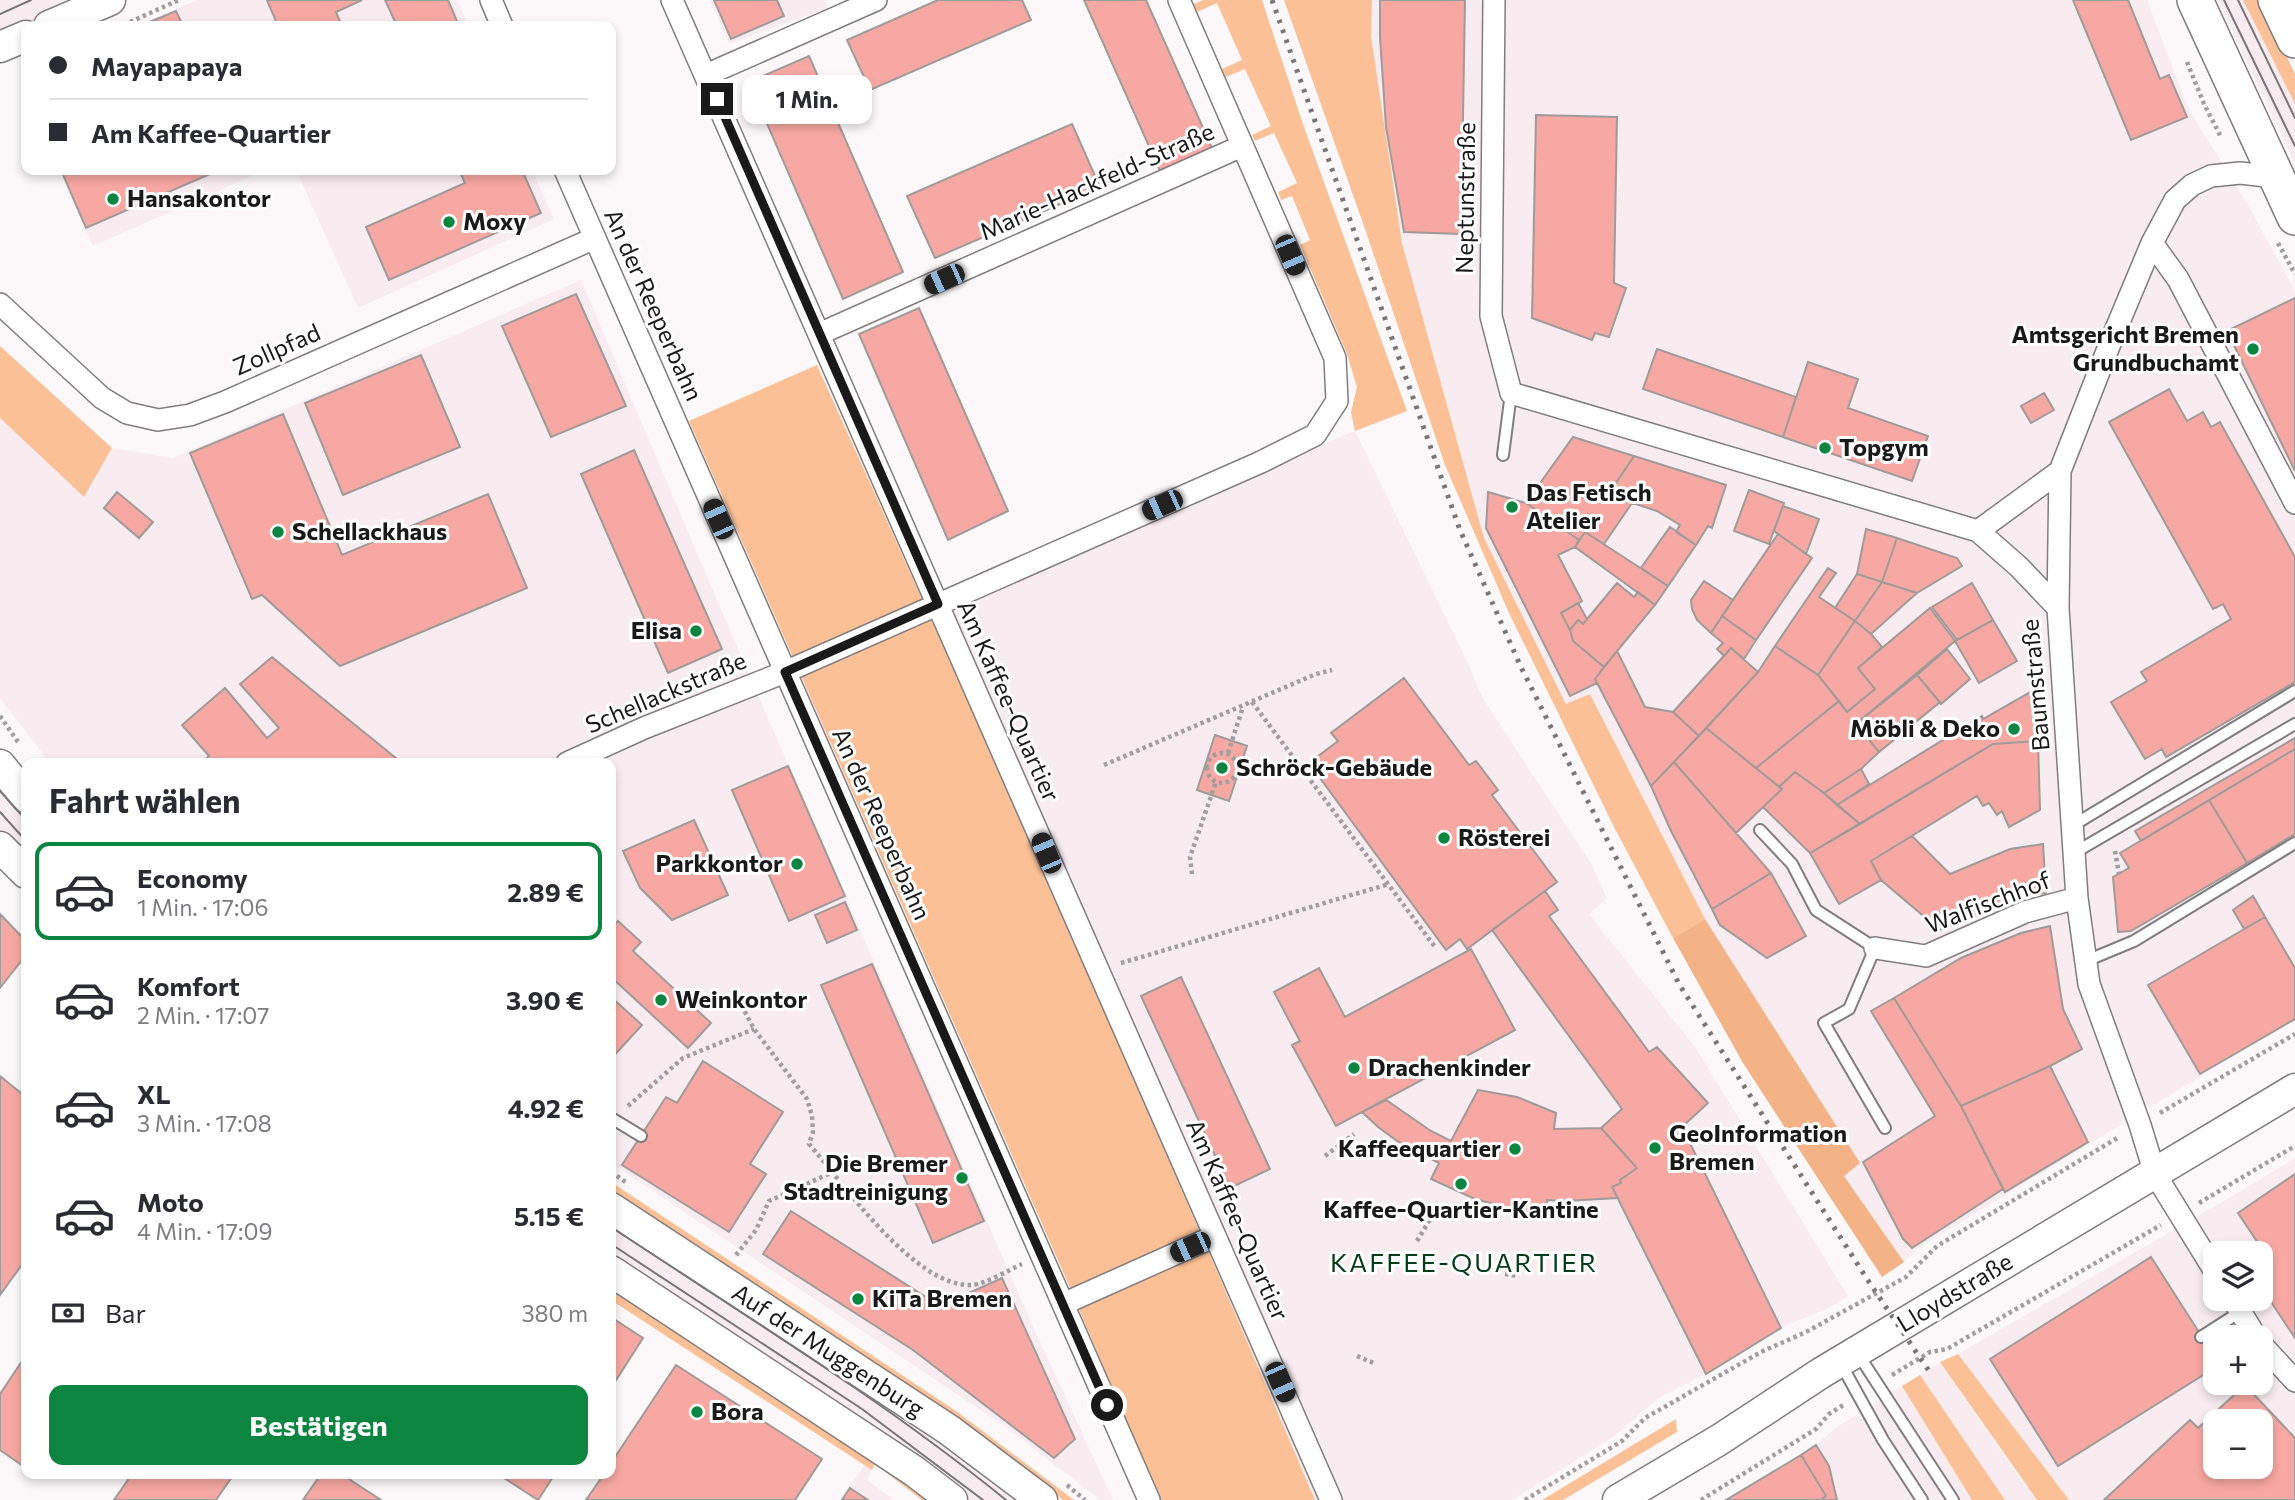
<!DOCTYPE html>
<html lang="de">
<head>
<meta charset="utf-8">
<style>
	:root { --surface:#fff; --page:#f2f2f3; --text:#2b2b33; --muted:#7c7c81; --line:#e1e1e2; --accent:#0b853f }
	body { margin:0; font-family:Commissioner,sans-serif; background:var(--page); color:var(--text); height:100vh; display:flex; flex-direction:column; font-size:26px; white-space:nowrap }
	* { box-sizing:border-box; margin:0 }
	p { font-size:23px; color:var(--muted) }
	.icon { flex:none; width:38px; height:38px; fill:none; stroke:currentColor; stroke-width:2; stroke-linecap:round; stroke-linejoin:round }
	.map { position:relative; flex:1; overflow:hidden }
	.panel { position:absolute; left:21px; top:758px; width:595px; height:721px; display:flex; flex-direction:column; background:var(--surface); border-radius:14px; box-shadow:0 4px 10px #0003 }
	.panel>* { flex:none }
	.top-card { position:absolute; left:21px; top:21px; width:595px; height:154px; border-radius:14px; box-shadow:0 4px 10px #0003; display:grid; align-content:center; height:154px; padding:0 28px; background:var(--surface) }
	.fabs { position:absolute; left:2203px; top:1241px; display:grid; gap:14px }
	.fabs a { display:grid; place-items:center; width:70px; height:70px; border-radius:14px; background:var(--surface); box-shadow:0 4px 10px #0003; font-size:35px }
	.end { position:absolute; width:32px; height:32px; margin:-16px; border:9px solid #1a1919; background:#fff; box-shadow:0 0 0 4px #fff }
	.from { border-radius:50% }
	.bubble { position:absolute; height:49px; border-radius:14px; background:var(--surface); box-shadow:0 4px 10px #0003; font-size:23px; font-weight:700; line-height:49px; text-align:center }
	.car { position:absolute; width:21px; height:42px; margin:-21px -10px; border-radius:9px; box-shadow:0 0 5px 2px #0007; background:linear-gradient(#222 24%,#8ab4d8 0 40%,#222 0 76%,#8ab4d8 0 86%,#222 0) }
	.top-card b { display:flex; align-items:center; gap:24px; height:66px; font-size:26px }
	.top-card b+b { border-top:2px solid var(--line) }
	.top-card i { width:18px; height:18px; background:var(--text) }
	ul { padding:0; list-style:none }
	li { display:flex; align-items:center; gap:21px; height:98px; margin:0 14px 10px; padding:0 14px; border:4px solid transparent; border-radius:14px }
	li div { flex:1 }
	li b { display:block; font-size:26px }
	li em { font-style:normal; font-weight:700 }
	li.active { border-color:var(--accent) }
	li>.icon { width:63px; height:63px; stroke-width:1.5 }
	h2 { padding:0 28px; font-size:32px; line-height:84px }
	.pay { display:flex; align-items:center; gap:18px; height:77px; padding:0 28px; font-size:26px }
	.pay p { margin-inline-start:auto }
	.cta { display:flex; gap:14px; margin-top:auto; padding:14px 28px }
	.cta a { flex:1; height:80px; border-radius:14px; background:var(--accent); color:#fff; font-size:28px; font-weight:700; line-height:80px; text-align:center }
	.map>svg:first-child { display:block }
</style>
</head>
<body>
<div class="map">
<svg width="2295" height="1500" viewBox="0 0 2295 1500">
	<rect width="100%" height="100%" fill="#fcf8f9"/>
	<path fill="#f9ecf1" fill-rule="evenodd" d="M0,0H79L0,35Z
		M197,0H457L469,26H137Z
		M710,0H825L828,8L729,44Z
		M1366,0H2147L2188,108L2248,205L2295,291V1019L1917,1249L1904,1262L1844,1176L1859,1162L1705,919L1591,694L1567,704L1484,538L1402,243L1371,36L1372,1Z
		M2217,0H2243L2295,104V164Z
		M59,170H265L93,246Z
		M296,170H532L554,219L358,308Z
		M581,280L738,649L1030,1320L1113,1500H1100L1006,1427L611,1163V763H50L0,698V418L84,497L112,448L173,458Z
		M1355,431L1468,663L1482,697L1592,865L1607,898L1589,914L1695,1047L1848,1296L1827,1309L1787,1325L1706,1374L1660,1397L1612,1438L1512,1500H1315L1210,1253L928,611Z
		M0,780L26,809V856L0,830Z
		M2295,1158V1500H2069L1958,1354L2224,1201ZM2216,1253H2261V1298H2216ZM2216,1337H2261V1382H2216ZM2216,1421H2261V1466H2216Z
		M611,1218L896,1406L1026,1500H966L611,1257Z
		M1940,1362L2017,1474L2037,1500H2005L1920,1375Z
		M1902,1386L1972,1500H1724L1816,1445L1837,1427Z
		M865,1465L872,1470L867,1480L894,1500H839Z"/>
	<path fill="#fcc096" d="M1203,0H1262L1304,127L1407,411L1355,431L1351,412L1357,387L1347,354L1300,245L1310,240L1292,196L1281,200L1278,192L1297,183L1274,133L1255,141L1252,135L1271,126L1245,69L1226,77L1222,69L1242,60L1217,3L1197,12L1194,4Z
		M1284,0H1372L1371,36L1402,243L1484,538L1566,704L1590,694L1705,919L1673,938L1615,829L1509,613L1445,465L1365,229Z
		M2243,0H2260L2295,74V104Z
		M0,346L112,448L84,497L0,418Z
		M817,365C987,742 1153,1120 1315,1500H1160L1064,1274L689,421Z
		M611,1182L956,1411L1074,1500H1063L943,1409L857,1350L611,1189Z
		M611,1283L930,1500H922L875,1464L872,1470L611,1300Z
		M1958,1354L2069,1500H2037L1940,1362Z
		M1920,1375L2005,1500H1972L1902,1386Z
		M1676,1419L1677,1432L1563,1500H1542Z"/>
	<path fill="#f3b386" d="M1705,919L1860,1163L1844,1176L1904,1262L1882,1277L1743,1063L1673,938Z"/>
	<path fill="#f8a8a2" stroke="#9f9b9a" stroke-width="2" fill-rule="evenodd" d="M267,0H362L336,12L342,26H278Z
		M385,0H448L459,26H397Z
		M714,0H777L784,16L731,39Z
		M938,0H1022L1031,20L870,90L847,40Z
		M1084,0H1146L1212,148L1160,171Z
		M1380,0H1465L1461,234L1404,232L1386,127L1380,37Z
		M2073,0H2128L2160,79L2169,75L2187,117L2131,140Z
		M176,11L183,26H140Z
		M809,56L903,272L843,299L749,82Z
		M1536,115L1617,117L1614,283L1626,288L1609,337L1595,333L1592,340L1532,318Z
		M1072,124L1100,187L935,258L907,196Z
		M61,170H219L86,228Z
		M459,170H522L541,213L389,280L366,227L465,183Z
		M576,294L626,406L551,437L502,326Z
		M2295,298V471L2227,331Z
		M919,308L1008,511L948,540L859,334Z
		M1657,349L1796,397L1783,437L1643,389Z
		M421,355L460,447L343,495L305,403Z
		M1808,362L1858,379L1848,408L1928,436L1912,481L1783,437Z
		M2169,389L2187,421L2203,412L2211,427L2220,422L2295,557V682L2166,757L2162,749L2145,759L2111,702L2147,681L2141,672L2231,619L2223,604L2213,609L2109,422Z
		M2044,393L2054,410L2031,423L2021,406Z
		M283,414L342,555L488,494L527,588L340,666L262,595L252,599L190,453Z
		M1573,437L1634,456L1608,495L1632,503L1604,544L1585,532L1579,540L1526,503Z
		M634,450L722,649L668,673L581,474Z
		M1634,456L1726,485L1712,528L1708,526L1696,545L1676,532L1680,525L1657,511L1608,495Z
		M1749,490L1784,503L1769,544L1734,531Z
		M117,492L153,522L139,538L104,508Z
		M1488,492L1526,503L1579,540L1575,547L1558,555L1582,601L1561,613L1570,630L1573,641L1604,667L1595,679L1597,683L1570,696L1486,528Z
		M1783,506L1819,519L1806,554L1774,531Z
		M1670,527L1696,545L1668,586L1641,568Z
		M1866,529L1897,538L1882,582L1857,574Z
		M1585,532L1668,586L1655,605L1575,547Z
		M1778,534L1812,558L1756,640L1722,616Z
		M1897,538L1957,558L1962,566L1917,593L1882,582Z
		M1828,568L1836,573L1819,597L1855,621L1818,675L1775,646Z
		M1857,574L1882,582L1855,621L1835,608Z
		M1704,581L1733,600L1711,633L1697,620L1692,609L1691,600Z
		M1882,582L1917,593L1871,634L1855,621Z
		M1617,583L1634,597L1638,592L1655,605L1604,667L1573,641L1570,630L1578,620L1583,624Z
		M1972,583L1993,620L1957,640L1932,607Z
		M1578,603L1587,619L1583,624L1578,620L1570,630L1561,613Z
		M1930,608L1955,641L1856,724L1879,752L1861,769L1824,793L1795,772L1779,787L1756,768L1839,701L1847,712L1875,689L1858,668Z
		M1722,616L1756,640L1744,659L1731,648L1724,656L1717,649L1723,643L1711,633Z
		M1993,620L2017,661L1979,683L1955,641Z
		M1855,621L1871,634L1882,647L1858,668L1875,689L1847,712L1818,675Z
		M1775,646L1818,675L1839,701L1756,768L1706,728L1758,672Z
		M1731,648L1758,672L1699,736L1673,712Z
		M1947,649L1970,679L1941,704L1917,675Z
		M1617,651L1645,707L1673,712L1699,736L1651,786L1595,679Z
		M272,657L317,694L402,763H201L209,756L182,725L225,688L267,738L279,728L240,684Z
		M1917,675L1940,702L1879,752L1856,724Z
		M1404,678L1469,765L1476,761L1498,790L1492,795L1557,882L1467,949L1460,939L1446,950L1309,763L1338,741L1331,733Z
		M2034,690L2038,741L1993,744L1860,824L1837,805L1982,716L1983,719Z
		M1706,728L1782,789L1736,833L1674,762Z
		M1215,735L1247,746L1229,801L1197,790Z
		M2295,738V749L2141,841L2135,831Z
		M2038,741L2040,810L2009,827L2002,811L1997,815L1989,803L1983,806L1977,796L1871,861L1881,880L1839,904L1810,853L1993,744Z
		M2295,749V834L2247,863L2209,800Z
		M1674,762L1771,873L1712,909L1671,831L1651,786Z
		M788,766L845,896L789,921L732,790Z
		M1861,769L1869,784L1837,805L1824,793Z
		M1795,772L1824,793L1860,824L1810,853L1763,807L1782,789L1779,787Z
		M2209,800L2247,863L2131,931L2118,932L2113,877L2129,868L2120,853Z
		M694,820L728,895L672,920L640,888L623,851Z
		M1912,836L1950,874L2010,849L2043,844L2046,893L2022,897L1940,930L1881,880L1871,861Z
		M1771,873L1806,936L1767,958L1720,925L1712,909Z
		M1545,891L1558,910L1549,916L1649,1052L1657,1047L1708,1103L1682,1127L1781,1328L1706,1374L1612,1187L1621,1183L1620,1180L1637,1168L1601,1128L1622,1109L1492,930Z
		M2253,896L2265,917L2244,929L2233,910Z
		M845,902L857,930L827,943L815,915Z
		M0,914L26,941V955L0,988Z
		M2265,917L2295,968V1019L2200,1074L2148,985Z
		M618,921L641,942L633,951L711,1023L688,1048L611,977V928Z
		M2050,926L2063,1009L2082,1049L2050,1066L1961,1106L1894,998L1961,958L2021,933Z
		M1471,949L1515,1030L1336,1126L1292,1045L1300,1041L1274,992L1319,968L1345,1017Z
		M872,964L984,1221L933,1243L821,985Z
		M1181,977L1270,1169L1230,1188L1141,996Z
		M611,997L642,1025L611,1059Z
		M1894,998L1961,1106L2003,1189L1912,1248L1903,1239L1863,1162L1935,1116L1871,1011Z
		M703,1061L783,1112L750,1164L766,1174L729,1232L622,1165L666,1097L677,1103Z
		M2050,1066L2088,1142L2005,1192L1961,1106Z
		M0,1076L26,1097V1259L0,1295Z
		M1478,1090L1517,1097L1556,1113L1554,1129L1601,1128L1637,1168L1620,1180L1621,1183L1612,1187L1618,1198L1563,1201L1547,1200L1546,1213L1520,1211L1475,1199L1431,1179L1439,1163L1397,1141L1378,1127L1362,1112L1386,1100L1431,1131L1451,1141Z
		M2295,1174V1338L2261,1287V1258L2266,1255L2238,1213Z
		M791,1211L940,1306L1002,1278L1075,1439L1054,1458L913,1350L763,1254Z
		M2151,1257L2216,1359V1367L2058,1466L1990,1359Z
		M611,1317L643,1338L611,1388Z
		M26,1355V1468L0,1450V1394Z
		M676,1365L822,1459L795,1500H586L604,1474H611V1463Z
		M2245,1385L2295,1438V1500H2104L2190,1420L2198,1428ZM2216,1421H2261V1466H2216Z
		M1816,1445L1829,1466L1837,1500H1821L1826,1496L1801,1455Z
		M1801,1455L1826,1496L1821,1500H1726Z
		M132,1474H234L216,1500H114Z
		M321,1474H341L381,1500H303Z
		M498,1474H555L538,1500Z
		M850,1488L868,1500H842Z"/>
	<g fill="none" stroke-linecap="round" stroke-linejoin="round">
		<defs>
			<path id="lane" d="M1503,455L1511,393
				M2072,826L2295,691
				M1760,830L1792,864L1816,910L1875,948L1849,1009L1824,1023L1885,1128
				M2074,853L2295,724
				M2086,961L2134,941L2295,843
				M611,1122L613,1119L641,1136
				M2201,1337L2240,1312
				M1858,1354L1953,1500
				M1841,1364L1883,1440L1922,1500"/>
			<path id="street" d="M491,0L502,26
				M672,0L1331,1500
				M1494,0L1491,316L1511,393L1978,531L2019,567L2058,608L2077,898L2089,984L2140,1125L2155,1174L2216,1273
				M706,75L876,0
				M565,170L1149,1500
				M2152,243L2178,279L2295,503
				M0,304L102,398L127,413L158,420L190,415L225,402L595,238
				M819,334L1242,146
				M1978,531L2060,471L2111,341L2152,243L2175,200L2192,185L2211,176L2240,173L2276,177
				M2058,608L2060,471
				M567,763L644,728L785,672L1261,462L1315,435L1337,401L1335,358L1179,0
				M1875,948L1926,956L2025,912L2077,898
				M2232,1298L2256,1337
				M1063,1304L1215,1236
				M2261,1344L2295,1381"/>
			<path id="secondary" d="M49,26L110,0
				M0,47L26,36
				M0,765L26,797
				M0,847L26,873
				M611,1208L949,1430L1042,1500
				M611,1271L914,1471L952,1500
				M1618,1500L1719,1440L1821,1373L2295,1089"/>
			<path id="primary" d="M2195,0L2295,217
				M2276,0L2295,40"/>
		</defs>
		<use href="#lane" stroke="#817d7f" stroke-width="14"/>
		<use href="#street" stroke="#817d7f" stroke-width="24"/>
		<use href="#secondary" stroke="#817d7f" stroke-width="33"/>
		<use href="#primary" stroke="#817d7f" stroke-width="38"/>
		<path stroke="#a09e9e" stroke-width="4.5" stroke-dasharray="3.5 3.5" stroke-linecap="butt" d="M130,22L179,0
			M2187,62L2204,104L2221,137
			M2278,243L2295,274
			M1252,702L1435,947
			M0,716L18,742
			M1207 768a15 15 0 1 1 30 0a15 15 0 1 1-30 0Z
			M1228,753L1243,707
			M1104,765L1316,674L1332,670
			M2115,851L2119,874
			M1192,874L1190,857L1216,782
			M1121,963L1389,884
			M738,999L754,1029L807,1099L812,1116L813,1132L809,1144C844,1184 915,1288 972,1285C985,1284 1009,1270 1022,1264
			M628,1106L683,1058L754,1029
			M2160,1113L2295,1034
			M1325,1156L1354,1134
			M611,1172L627,1183
			M2199,1203L2295,1146
			M1417,1241L1434,1213
			M736,1255L756,1230L769,1201L833,1172
			M1505,1274L1519,1276
			M1357,1356L1376,1364
			M1892,1375L1930,1352L1947,1349L2161,1225
			M1067,1485L1085,1500
			M1525,1500L1622,1441L1645,1418L1761,1352L1806,1332L1906,1277L1937,1246L2119,1137
			M1701,1500L1816,1429L1829,1414L1845,1404"/>
		<use href="#lane" stroke="#fff" stroke-width="10"/>
		<use href="#street" stroke="#fff" stroke-width="21"/>
		<use href="#secondary" stroke="#fff" stroke-width="30"/>
		<use href="#primary" stroke="#fff" stroke-width="35"/>
		<path stroke="#787676" stroke-width="2" d="M2224,0L2295,146
			M2238,0L2295,118
			M0,14L31,0
			M0,791L26,820
			M0,812L26,841
			M611,1227C744,1315 882,1399 1006,1500
			M611,1244L862,1409L983,1500"/>
		<path stroke="#787676" stroke-width="5" stroke-dasharray="3.5 7" stroke-linecap="butt" d="M1272,0L1460,530L1520,665L1679,984L1867,1279L1929,1371"/>
	</g>
	<g fill="none" stroke-linecap="round" stroke-linejoin="round">
		<path stroke="#1a1919" stroke-width="9" d="M717,99L938,604L785,672L1107,1405"/>
	</g>
	<g fill="#0b853f" stroke="#fff" stroke-width="2.5">
		<circle cx="113" cy="199" r="7"/>
		<circle cx="449" cy="222" r="7"/>
		<circle cx="2253" cy="349" r="7"/>
		<circle cx="1825" cy="448" r="7"/>
		<circle cx="1512" cy="507" r="7"/>
		<circle cx="278" cy="532" r="7"/>
		<circle cx="696" cy="631" r="7"/>
		<circle cx="2014" cy="729" r="7"/>
		<circle cx="1222" cy="768" r="7"/>
		<circle cx="1444" cy="838" r="7"/>
		<circle cx="797" cy="864" r="7"/>
		<circle cx="661" cy="1000" r="7"/>
		<circle cx="1354" cy="1068" r="7"/>
		<circle cx="1655" cy="1148" r="7"/>
		<circle cx="1515" cy="1149" r="7"/>
		<circle cx="962" cy="1178" r="7"/>
		<circle cx="1461" cy="1184" r="7"/>
		<circle cx="858" cy="1299" r="7"/>
		<circle cx="697" cy="1412" r="7"/>
	</g>
	<g text-anchor="middle" stroke-width="6" stroke-linejoin="round" paint-order="stroke">
		<g font-size="24" fill="#1a1919" stroke="#fff">
			<text transform="translate(1097 182) rotate(-24)" y="8">Marie-Hackfeld-Straße</text>
			<text transform="translate(1466 198) rotate(-89)" y="8">Neptunstraße</text>
			<text transform="translate(653 305) rotate(66)" y="8">An der Reeperbahn</text>
			<text transform="translate(277 350) rotate(-24)" y="8">Zollpfad</text>
			<text transform="translate(2036 685) rotate(-95)" y="8">Baumstraße</text>
			<text transform="translate(666 693) rotate(-23)" y="8">Schellackstraße</text>
			<text transform="translate(1008 701) rotate(66)" y="8">Am Kaffee-Quartier</text>
			<text transform="translate(881 824) rotate(66)" y="8">An der Reeperbahn</text>
			<text transform="translate(1988 903) rotate(-21)" y="8">Walfischhof</text>
			<text transform="translate(1237 1220) rotate(66)" y="8">Am Kaffee-Quartier</text>
			<text transform="translate(1955 1293) rotate(-31)" y="8">Lloydstraße</text>
			<text transform="translate(828 1351) rotate(33)" y="8">Auf der Muggenburg</text>
		</g>
		<g font-size="24" font-weight="bold" fill="#1a1919" stroke="#fff" text-anchor="start">
			<text x="127" y="207">Hansakontor</text>
			<text x="463" y="230">Moxy</text>
			<text x="2239" y="343" text-anchor="end">Amtsgericht Bremen<tspan x="2239" dy="28">Grundbuchamt</tspan></text>
			<text x="1839" y="456">Topgym</text>
			<text x="1526" y="501">Das Fetisch<tspan x="1526" dy="28">Atelier</tspan></text>
			<text x="292" y="540">Schellackhaus</text>
			<text x="682" y="639" text-anchor="end">Elisa</text>
			<text x="2000" y="737" text-anchor="end">Möbli &amp; Deko</text>
			<text x="1236" y="776">Schröck-Gebäude</text>
			<text x="1458" y="846">Rösterei</text>
			<text x="783" y="872" text-anchor="end">Parkkontor</text>
			<text x="675" y="1008">Weinkontor</text>
			<text x="1368" y="1076">Drachenkinder</text>
			<text x="1669" y="1142">GeoInformation<tspan x="1669" dy="28">Bremen</tspan></text>
			<text x="1501" y="1157" text-anchor="end">Kaffeequartier</text>
			<text x="948" y="1172" text-anchor="end">Die Bremer<tspan x="948" dy="28">Stadtreinigung</tspan></text>
			<text x="1461" y="1218" text-anchor="middle">Kaffee-Quartier-Kantine</text>
			<text x="872" y="1307">KiTa Bremen</text>
			<text x="711" y="1420">Bora</text>
		</g>
		<g font-size="26" letter-spacing="2" fill="#053c1a" stroke="#fff">
			<text x="1464" y="1272">KAFFEE-QUARTIER</text>
		</g>
	</g>
</svg>
<div class="fabs">
<a><svg class="icon" aria-label="layers" viewBox="0 0 24 24"><path d="M12 4l9 5-9 5-9-5zM3 14l9 5 9-5"/></svg></a>
<a>+</a>
<a>−</a>
</div>
<i class="end from" style="left:1107px;top:1405px"></i>
<i class="end" style="left:717px;top:99px"></i>
<div class="bubble" style="left:742px;top:75px;width:130px">1 Min.</div>
<i class="car" style="left:1290px;top:255px;rotate:157deg"></i>
<i class="car" style="left:944px;top:279px;rotate:246deg"></i>
<i class="car" style="left:1162px;top:505px;rotate:246deg"></i>
<i class="car" style="left:718px;top:519px;rotate:336deg"></i>
<i class="car" style="left:1046px;top:853px;rotate:337deg"></i>
<i class="car" style="left:1190px;top:1247px;rotate:246deg"></i>
<i class="car" style="left:1280px;top:1382px;rotate:156deg"></i>
<div class="top-card">
<b><i class="from"></i>Mayapapaya</b>
<b><i></i>Am Kaffee-Quartier</b>
</div>
<section class="panel">
<h2>Fahrt wählen</h2>
<ul>
<li class="active"><svg class="icon" aria-label="car" viewBox="0 0 24 24"><path d="M5 17H2v-5l4-1 3-4h7l3 4 3 1v5h-3M9 17h6M6 11h13"/><circle cx="7" cy="17" r="2"/><circle cx="17" cy="17" r="2"/></svg><div><b>Economy</b><p>1 Min. · 17:06</p></div><em>2.89 €</em></li>
<li><svg class="icon" aria-label="car" viewBox="0 0 24 24"><path d="M5 17H2v-5l4-1 3-4h7l3 4 3 1v5h-3M9 17h6M6 11h13"/><circle cx="7" cy="17" r="2"/><circle cx="17" cy="17" r="2"/></svg><div><b>Komfort</b><p>2 Min. · 17:07</p></div><em>3.90 €</em></li>
<li><svg class="icon" aria-label="car" viewBox="0 0 24 24"><path d="M5 17H2v-5l4-1 3-4h7l3 4 3 1v5h-3M9 17h6M6 11h13"/><circle cx="7" cy="17" r="2"/><circle cx="17" cy="17" r="2"/></svg><div><b>XL</b><p>3 Min. · 17:08</p></div><em>4.92 €</em></li>
<li><svg class="icon" aria-label="car" viewBox="0 0 24 24"><path d="M5 17H2v-5l4-1 3-4h7l3 4 3 1v5h-3M9 17h6M6 11h13"/><circle cx="7" cy="17" r="2"/><circle cx="17" cy="17" r="2"/></svg><div><b>Moto</b><p>4 Min. · 17:09</p></div><em>5.15 €</em></li>
</ul>
<div class="pay"><svg class="icon" aria-label="cash" viewBox="0 0 24 24"><path d="M3 7h18v10H3z"/><circle cx="12" cy="12" r="2"/></svg>Bar<p>380 m</p></div>
<div class="cta"><a>Bestätigen</a></div>
</section>
</div>
</body>
</html>
